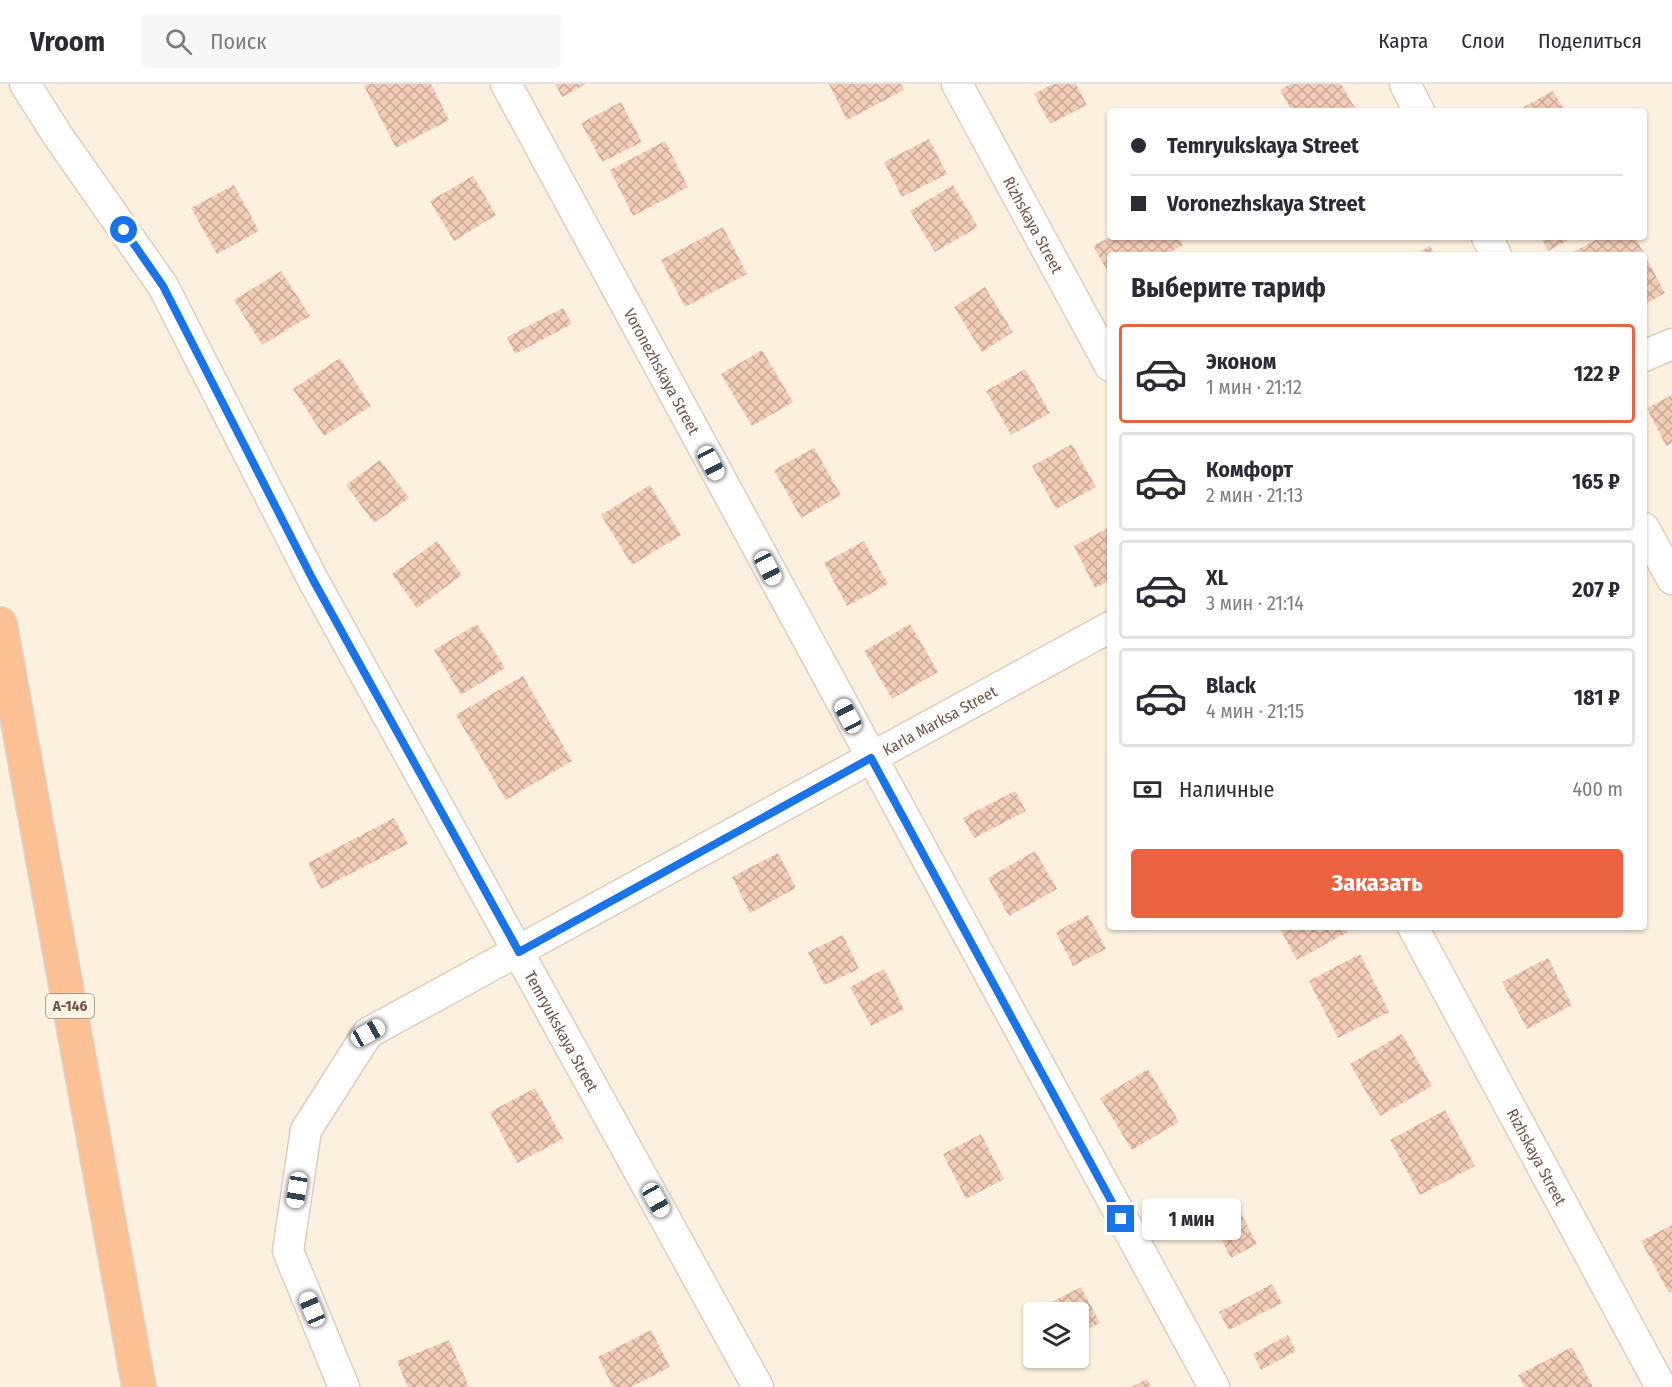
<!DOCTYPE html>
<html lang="ru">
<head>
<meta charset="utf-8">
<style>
	:root { --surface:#fff; --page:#f7f7f7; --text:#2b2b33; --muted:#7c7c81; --line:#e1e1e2; --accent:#ea6240 }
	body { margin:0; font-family:"Fira Sans Condensed",sans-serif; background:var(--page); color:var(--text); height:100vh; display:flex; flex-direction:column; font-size:22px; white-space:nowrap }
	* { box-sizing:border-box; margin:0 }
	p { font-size:20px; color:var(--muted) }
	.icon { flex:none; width:33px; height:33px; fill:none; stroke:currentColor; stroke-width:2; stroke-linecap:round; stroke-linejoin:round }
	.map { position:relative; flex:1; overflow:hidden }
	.details { position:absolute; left:1107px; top:168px; width:540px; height:678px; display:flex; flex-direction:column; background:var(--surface); border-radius:6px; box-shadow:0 2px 4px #0004 }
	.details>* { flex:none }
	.guide { position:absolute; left:1107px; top:24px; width:540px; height:132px; border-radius:6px; box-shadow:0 2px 4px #0004; display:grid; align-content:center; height:132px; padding:0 24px; background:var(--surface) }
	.controls { position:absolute; left:1023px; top:1218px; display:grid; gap:12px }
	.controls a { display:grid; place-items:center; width:66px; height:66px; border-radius:6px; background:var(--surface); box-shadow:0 2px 4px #0004; font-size:30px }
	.end { position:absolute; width:27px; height:27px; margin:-14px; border:8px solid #1a73e8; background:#fff; box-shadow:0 0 0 3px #fff }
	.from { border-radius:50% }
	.bubble { position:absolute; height:42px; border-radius:6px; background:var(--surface); box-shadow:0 2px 4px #0004; font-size:20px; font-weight:700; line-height:42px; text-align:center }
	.car { position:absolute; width:18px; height:36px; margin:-18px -9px; border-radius:8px; box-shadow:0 0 4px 2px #0007; background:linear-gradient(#fff 24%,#345 0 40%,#fff 0 76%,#345 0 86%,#fff 0) }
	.guide b { display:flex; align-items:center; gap:21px; height:57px; font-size:22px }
	.guide b+b { border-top:2px solid var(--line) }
	.guide i { width:15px; height:15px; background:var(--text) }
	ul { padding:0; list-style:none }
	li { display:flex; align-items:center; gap:18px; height:99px; margin:0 12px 9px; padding:0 12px; border:3px solid var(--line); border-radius:6px }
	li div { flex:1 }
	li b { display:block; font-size:22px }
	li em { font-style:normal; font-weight:700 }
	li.on { border-color:var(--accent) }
	li>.icon { width:54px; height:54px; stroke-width:1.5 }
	h2 { padding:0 24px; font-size:27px; line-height:72px }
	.pay { display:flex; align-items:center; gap:15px; height:66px; padding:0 24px; font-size:22px }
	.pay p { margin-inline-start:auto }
	.primary-button { display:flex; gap:12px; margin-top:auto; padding:12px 24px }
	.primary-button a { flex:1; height:69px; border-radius:6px; background:var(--accent); color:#fff; font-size:24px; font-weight:700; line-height:69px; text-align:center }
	header { display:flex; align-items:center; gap:36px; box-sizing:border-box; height:84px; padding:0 30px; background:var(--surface); border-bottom:2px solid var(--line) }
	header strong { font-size:28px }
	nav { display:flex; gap:33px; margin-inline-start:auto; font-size:21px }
	.search { width:420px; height:54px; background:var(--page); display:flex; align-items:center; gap:15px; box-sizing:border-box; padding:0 21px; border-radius:6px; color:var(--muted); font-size:22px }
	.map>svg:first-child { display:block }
</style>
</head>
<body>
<header>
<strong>Vroom</strong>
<div class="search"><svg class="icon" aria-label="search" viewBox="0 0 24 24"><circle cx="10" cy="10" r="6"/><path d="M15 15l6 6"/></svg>Поиск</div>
<nav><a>Карта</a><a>Слои</a><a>Поделиться</a></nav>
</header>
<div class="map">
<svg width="1672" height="1303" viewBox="0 0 1672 1303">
	<defs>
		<pattern id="building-cross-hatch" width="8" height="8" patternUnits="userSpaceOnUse" patternTransform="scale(1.5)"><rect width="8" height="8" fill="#f2ccb6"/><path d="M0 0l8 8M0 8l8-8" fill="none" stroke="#c8a896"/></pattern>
	</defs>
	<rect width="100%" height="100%" fill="#fdf0df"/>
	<path fill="url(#building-cross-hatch)" d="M368,0H431L449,36L396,64L364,2Z
		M555,0H586L562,13Z
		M829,0H901L904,6L847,36Z
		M1053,0H1076L1087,21L1050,40L1034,10Z
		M1290,0H1341L1355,24L1349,27H1292L1280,6Z
		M1553,7L1565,27H1517Z
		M621,18L642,58L602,78L581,39Z
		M929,55L947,90L902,113L884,78Z
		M665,57L688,103L633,132L610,86Z
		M473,92L496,131L454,157L430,117Z
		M234,101L259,147L217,170L191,124Z
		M953,101L978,143L935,168L910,127Z
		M723,143L747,190L685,223L661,176Z
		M1110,153H1178L1183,161L1166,171H1110V191L1093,162Z
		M1541,153H1574L1548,167Z
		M1601,153H1635L1665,209L1644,221V171H1568Z
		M1430,162L1435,171H1414Z
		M281,187L310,232L262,261L234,216Z
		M985,203L1013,248L982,268L954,223Z
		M563,224L572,240L515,270L507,253Z
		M762,266L793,318L752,342L721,290Z
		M340,274L371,322L324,352L293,305Z
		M1025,285L1050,329L1011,351L986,307Z
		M1672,311V359L1666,362L1647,324Z
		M1072,360L1096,403L1056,425L1032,382Z
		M814,364L841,411L801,434L774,386Z
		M380,376L409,414L374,439L346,401Z
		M650,401L681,451L632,481L601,431Z
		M1108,444L1110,496L1095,504L1074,462Z
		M437,457L462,491L417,524L392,490Z
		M864,457L888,500L847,522L824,479Z
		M477,540L505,584L461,611L434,566Z
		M910,540L938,588L892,615L864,567Z
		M523,592L572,677L506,716L456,631Z
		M1015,707L1026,727L974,754L963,734Z
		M394,734L408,760L321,805L308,779Z
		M1035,767L1057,805L1009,832L988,794Z
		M778,769L796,804L750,829L732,793Z
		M1088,831L1106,865L1073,882L1056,848Z
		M1279,843H1345L1348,848L1297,876Z
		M843,851L859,885L824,901L808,868Z
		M1360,870L1389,928L1338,954L1309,897Z
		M1548,874L1572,921L1527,945L1502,898Z
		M884,885L904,925L871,942L850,903Z
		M1402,950L1432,1002L1380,1032L1350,980Z
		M1148,985L1179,1038L1132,1066L1100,1014Z
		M535,1004L563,1055L517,1079L490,1028Z
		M1445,1026L1475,1082L1420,1111L1390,1056Z
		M981,1050L1004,1095L966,1115L943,1070Z
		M1236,1120L1257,1160L1231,1174L1210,1133Z
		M1672,1141V1208L1669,1209L1641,1157Z
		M1272,1200L1282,1219L1229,1246L1219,1228Z
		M1081,1203L1100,1239L1078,1250V1228H1040L1038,1225Z
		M651,1246L670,1283L631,1303H613L598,1273Z
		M1288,1251L1296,1267L1261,1286L1253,1270Z
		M449,1256L469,1303H408L397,1277Z
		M1572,1263L1593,1303H1525L1518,1291Z
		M1147,1295L1151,1303H1131Z"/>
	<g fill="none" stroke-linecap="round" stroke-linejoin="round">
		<defs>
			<g id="minor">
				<path id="s1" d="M25,0L58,52L163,202L312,494L758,1303"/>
				<path id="s2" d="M506,0L1214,1303"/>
				<path id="s3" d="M957,0L1110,282"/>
				<path d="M1405,0L1419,27"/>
				<path d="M1487,153L1496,171"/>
				<path d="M1644,272L1672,260"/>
				<path d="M1644,444L1672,495"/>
				<path id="s4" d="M1413,843L1661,1303"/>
				<path id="s5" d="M344,1303L288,1167L306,1046L368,949L1110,543"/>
			</g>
			<path id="trunk" d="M0,540L139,1303"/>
		</defs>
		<use href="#minor" stroke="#e0ccbb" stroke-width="33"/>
		<use href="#trunk" stroke="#dbd3cf" stroke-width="36"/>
		<use href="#minor" stroke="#fff" stroke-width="30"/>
		<use href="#trunk" stroke="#fbc094" stroke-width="33"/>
	</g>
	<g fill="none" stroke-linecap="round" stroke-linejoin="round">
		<path stroke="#1a73e8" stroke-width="8" d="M124,146L163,202L312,494L519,868L871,674L1121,1135"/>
	</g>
	<g text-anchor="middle" stroke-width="4.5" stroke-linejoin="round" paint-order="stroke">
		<rect fill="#fff4e6" stroke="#9d8577" stroke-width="1.5" x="46" y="910" width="48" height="24" rx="4.5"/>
		<g font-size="15" font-weight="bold" fill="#735547">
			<text x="70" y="927">А-146</text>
		</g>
		<g font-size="16" fill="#735547" stroke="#fff4e6">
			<text dy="6" stroke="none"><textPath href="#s3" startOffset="160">Rizhskaya Street</textPath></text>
			<text dy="6" stroke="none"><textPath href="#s2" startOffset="327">Voronezhskaya Street</textPath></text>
			<text dy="6" stroke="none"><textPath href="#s5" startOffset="1036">Karla Marksa Street</textPath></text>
			<text dy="6" stroke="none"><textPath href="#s1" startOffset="1090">Temryukskaya Street</textPath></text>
			<text dy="6" stroke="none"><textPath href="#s4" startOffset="261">Rizhskaya Street</textPath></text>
		</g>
	</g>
</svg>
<div class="controls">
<a><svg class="icon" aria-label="layers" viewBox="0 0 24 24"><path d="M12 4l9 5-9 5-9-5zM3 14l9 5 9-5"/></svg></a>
</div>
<i class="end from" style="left:124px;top:146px"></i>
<i class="end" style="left:1121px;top:1135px"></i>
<div class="bubble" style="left:1142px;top:1114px;width:99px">1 мин</div>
<i class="car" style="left:711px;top:379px;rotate:152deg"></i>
<i class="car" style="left:768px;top:484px;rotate:152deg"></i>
<i class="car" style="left:848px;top:632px;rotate:332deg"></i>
<i class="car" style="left:368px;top:949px;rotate:61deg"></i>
<i class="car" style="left:297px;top:1106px;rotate:189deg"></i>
<i class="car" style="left:656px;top:1116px;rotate:151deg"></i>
<i class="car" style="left:312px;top:1225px;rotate:337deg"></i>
<div class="guide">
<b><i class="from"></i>Temryukskaya Street</b>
<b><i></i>Voronezhskaya Street</b>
</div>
<section class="details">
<h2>Выберите тариф</h2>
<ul>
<li class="on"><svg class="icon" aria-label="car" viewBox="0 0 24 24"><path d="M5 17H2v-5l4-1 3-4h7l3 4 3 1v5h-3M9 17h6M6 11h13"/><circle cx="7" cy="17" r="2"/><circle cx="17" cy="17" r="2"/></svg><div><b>Эконом</b><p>1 мин · 21:12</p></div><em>122 ₽</em></li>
<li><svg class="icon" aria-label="car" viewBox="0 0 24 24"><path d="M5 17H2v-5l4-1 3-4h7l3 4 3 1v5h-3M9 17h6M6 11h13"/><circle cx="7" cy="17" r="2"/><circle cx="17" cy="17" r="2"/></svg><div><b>Комфорт</b><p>2 мин · 21:13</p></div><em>165 ₽</em></li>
<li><svg class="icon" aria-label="car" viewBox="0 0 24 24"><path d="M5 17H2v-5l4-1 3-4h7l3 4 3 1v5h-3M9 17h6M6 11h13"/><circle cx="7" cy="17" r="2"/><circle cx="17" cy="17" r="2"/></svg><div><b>XL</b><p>3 мин · 21:14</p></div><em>207 ₽</em></li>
<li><svg class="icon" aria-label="car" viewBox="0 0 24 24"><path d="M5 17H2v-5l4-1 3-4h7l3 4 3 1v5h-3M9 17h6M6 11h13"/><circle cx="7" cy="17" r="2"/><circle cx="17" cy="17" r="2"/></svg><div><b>Black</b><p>4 мин · 21:15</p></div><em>181 ₽</em></li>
</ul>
<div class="pay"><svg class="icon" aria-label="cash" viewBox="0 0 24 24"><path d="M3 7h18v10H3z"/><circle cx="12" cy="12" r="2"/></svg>Наличные<p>400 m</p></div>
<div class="primary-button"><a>Заказать</a></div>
</section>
</div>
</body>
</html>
